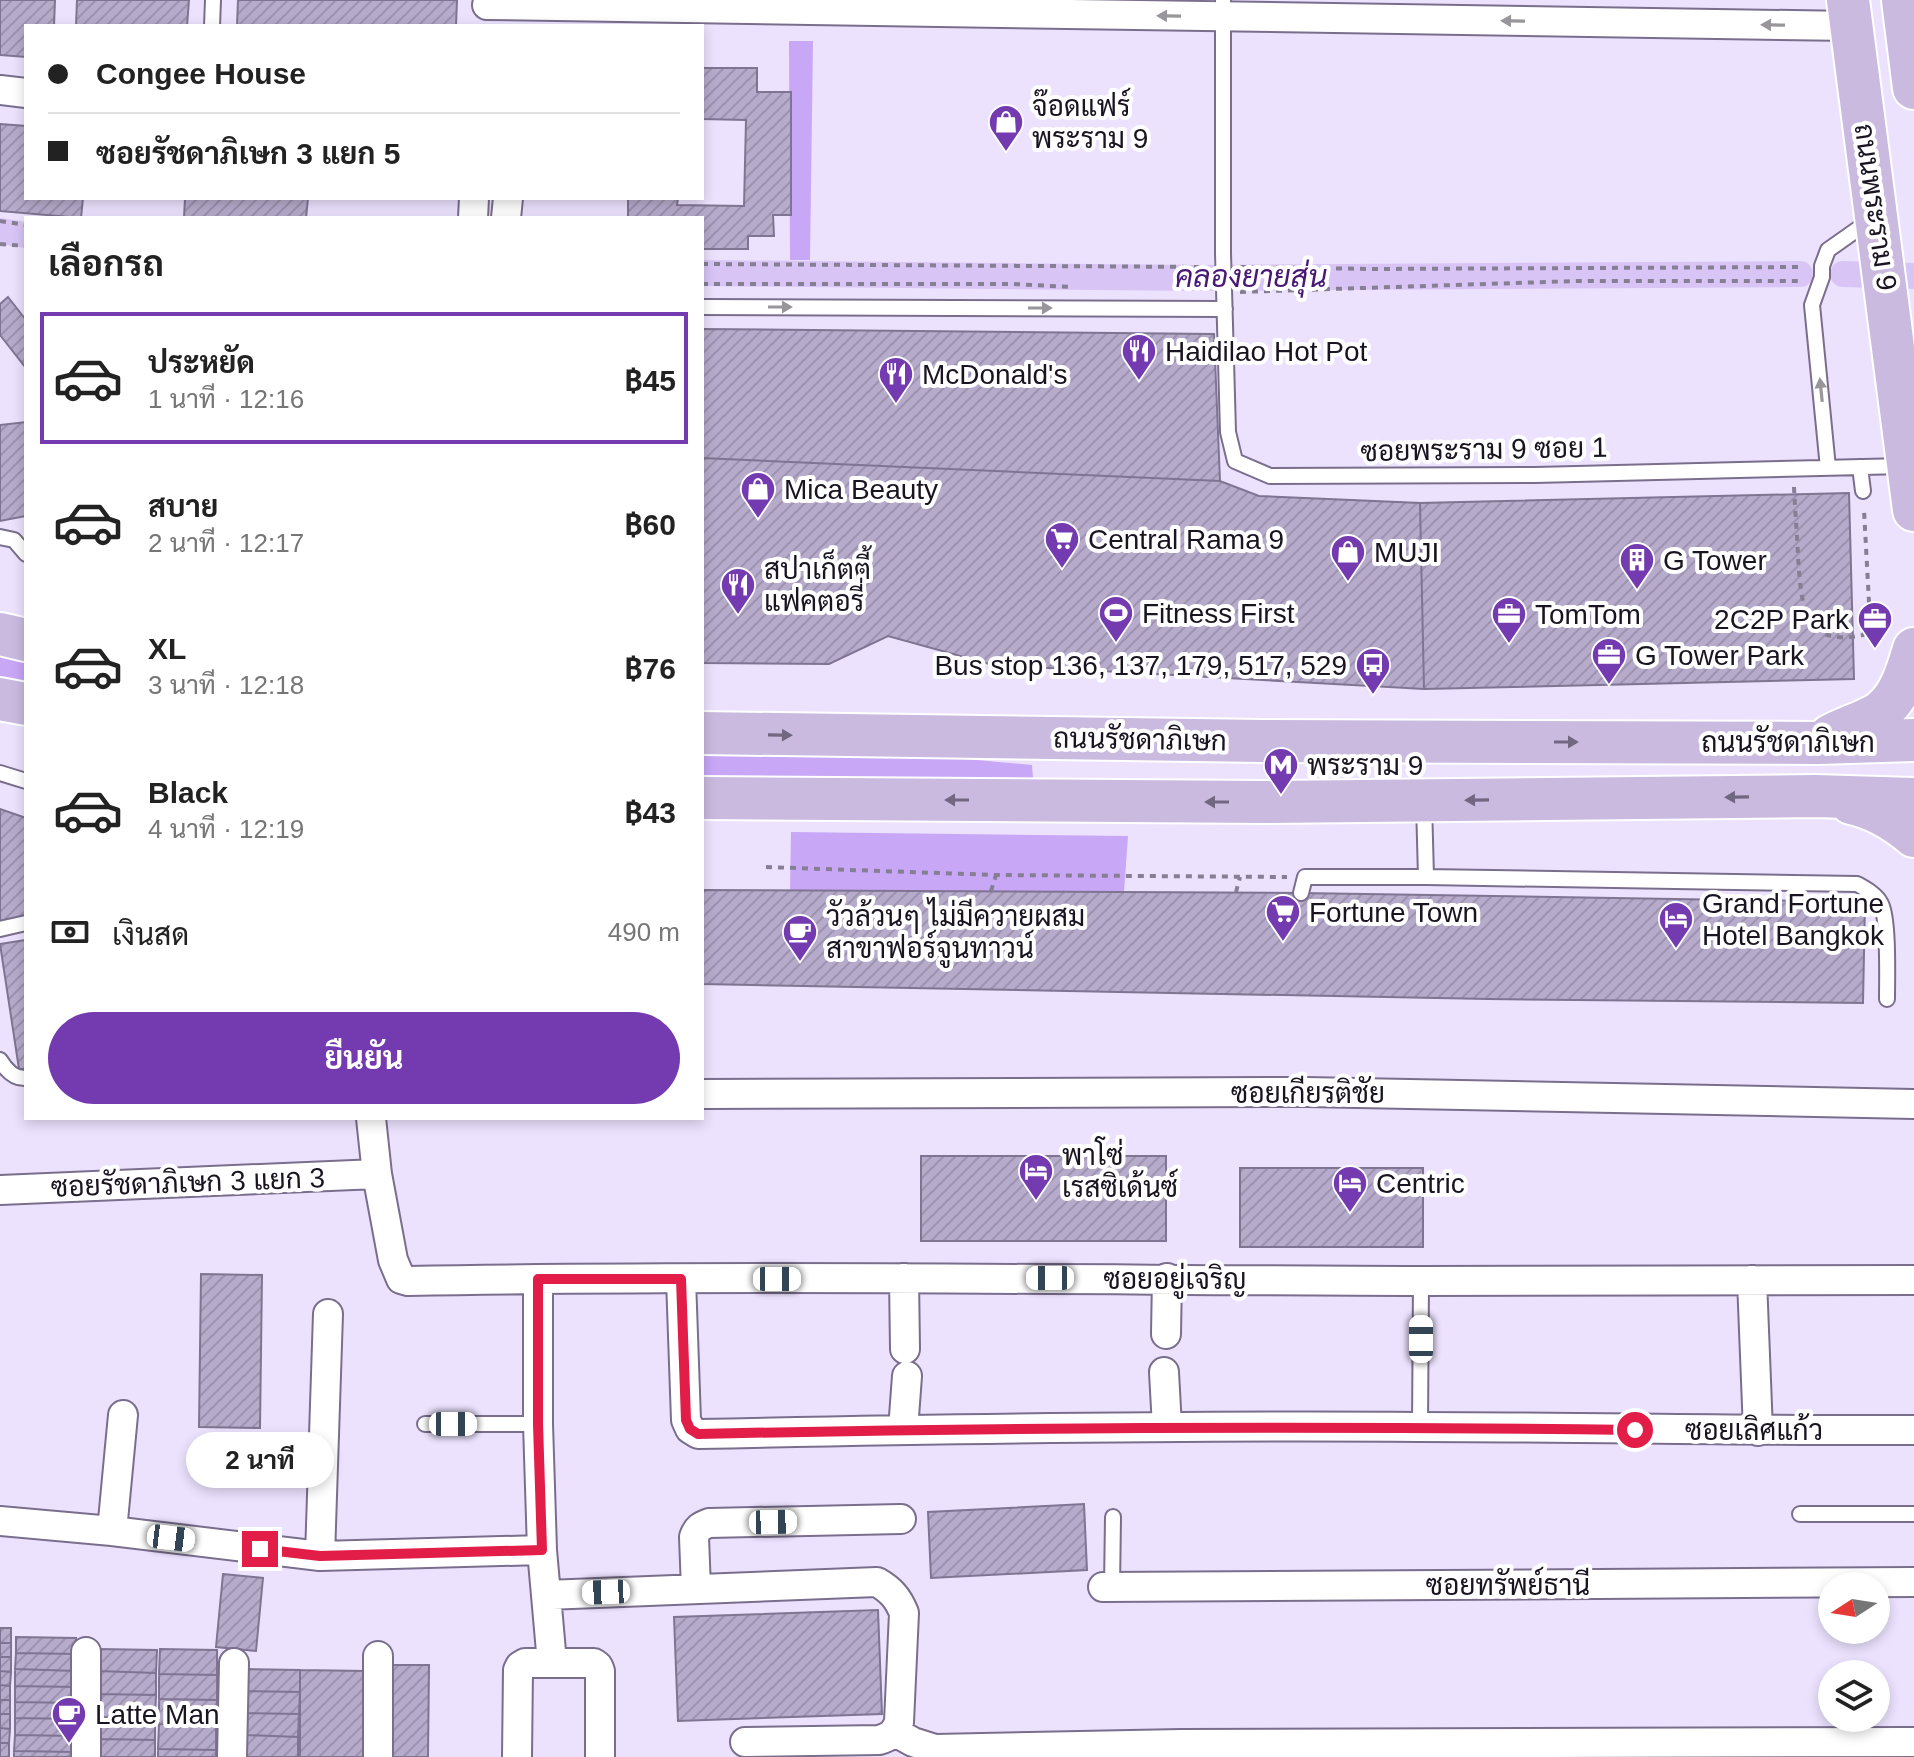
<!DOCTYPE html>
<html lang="th">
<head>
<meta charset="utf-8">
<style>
	:root { --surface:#fff; --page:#f2f2f2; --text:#222; --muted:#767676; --line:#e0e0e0; --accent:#743ab0 }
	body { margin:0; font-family:Helvetica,Sarabun,sans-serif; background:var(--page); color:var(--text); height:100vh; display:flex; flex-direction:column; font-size:30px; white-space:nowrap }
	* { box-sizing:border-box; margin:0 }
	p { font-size:26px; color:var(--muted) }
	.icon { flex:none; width:44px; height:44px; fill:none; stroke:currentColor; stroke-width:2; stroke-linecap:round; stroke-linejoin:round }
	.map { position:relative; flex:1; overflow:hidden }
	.panel { position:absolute; left:24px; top:216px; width:680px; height:904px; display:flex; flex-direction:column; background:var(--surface); border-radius:0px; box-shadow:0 4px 12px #0003 }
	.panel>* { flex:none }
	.banner { position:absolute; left:24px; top:24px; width:680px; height:176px; border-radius:0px; box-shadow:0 4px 12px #0003; display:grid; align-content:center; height:176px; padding:0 24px; background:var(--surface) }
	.needle { width:52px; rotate:258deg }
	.fabs { position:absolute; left:1818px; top:1572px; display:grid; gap:16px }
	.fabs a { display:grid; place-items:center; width:72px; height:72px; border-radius:50%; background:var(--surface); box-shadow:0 4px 12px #0003; font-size:40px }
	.end { position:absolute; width:36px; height:36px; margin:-18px; border:10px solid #e11d48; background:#fff; box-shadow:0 0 0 4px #fff }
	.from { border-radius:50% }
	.bubble { position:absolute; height:56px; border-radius:28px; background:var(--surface); box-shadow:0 4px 12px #0003; font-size:26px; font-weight:700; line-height:56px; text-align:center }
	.car { position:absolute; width:24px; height:48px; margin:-24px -12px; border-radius:10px; box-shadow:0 0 6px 2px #0007; background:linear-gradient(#fff 24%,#345 0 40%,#fff 0 76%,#345 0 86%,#fff 0) }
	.banner b { display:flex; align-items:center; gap:28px; height:76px; font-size:30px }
	.banner b+b { border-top:2px solid var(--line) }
	.banner i { width:20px; height:20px; background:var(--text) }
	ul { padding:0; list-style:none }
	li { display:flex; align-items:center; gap:24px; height:132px; margin:0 16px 12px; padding:0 8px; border:4px solid transparent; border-radius:0px }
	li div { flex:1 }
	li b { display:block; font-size:30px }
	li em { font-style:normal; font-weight:700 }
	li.current { border-color:var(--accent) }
	li>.icon { width:72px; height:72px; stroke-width:1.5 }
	h2 { padding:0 24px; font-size:36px; line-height:96px }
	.pay { display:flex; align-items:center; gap:20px; height:88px; padding:0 24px; font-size:30px }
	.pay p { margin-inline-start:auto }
	.cta { display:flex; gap:16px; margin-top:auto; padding:16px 24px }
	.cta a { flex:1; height:92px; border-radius:48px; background:var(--accent); color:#fff; font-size:32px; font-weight:700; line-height:92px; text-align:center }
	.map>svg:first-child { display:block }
</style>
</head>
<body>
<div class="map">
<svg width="1914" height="1757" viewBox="0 0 1914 1757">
	<defs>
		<pattern id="building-hatch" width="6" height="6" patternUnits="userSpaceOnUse" patternTransform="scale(2)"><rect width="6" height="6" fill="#b7abcc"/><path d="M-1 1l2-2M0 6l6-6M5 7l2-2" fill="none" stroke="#9d92af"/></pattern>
	</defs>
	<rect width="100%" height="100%" fill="#ece2fe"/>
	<path fill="#c8a7f7" d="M789,41H813L810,260H790Z
		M0,654L26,661V685L0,679Z
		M702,750L805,756L966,759L1032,765L1033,778L841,782L702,781Z
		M791,832L1128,836L1124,892L790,890Z"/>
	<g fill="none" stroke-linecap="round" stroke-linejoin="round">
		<path stroke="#d8c5f6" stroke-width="26" d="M0,231L26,235
			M702,273L1196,278L1800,274
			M1843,274L1914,276"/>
	</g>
	<path fill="url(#building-hatch)" stroke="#807493" stroke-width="2" d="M0,0H55L54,26H26V57L0,55Z
		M77,0H189L187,26H76Z
		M238,0H457L456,26H237Z
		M702,68H757V92H791V215H773L774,236H748V249H702V218H628V198H678L677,205L744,206L746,120L702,119Z
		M0,124L26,126V198H83L81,218L0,211Z
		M185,198H308L306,218H184Z
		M8,297L26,320V368L0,335V304Z
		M702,329L1214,334L1220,481L702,458Z
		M26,422V516L0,521V425Z
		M702,458L1220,481L1259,496L1420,503L1424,689L993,665L888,636L829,664L702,663Z
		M1849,493L1854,679L1424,689L1420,503Z
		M0,809L26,818V919L0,924Z
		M702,890L1301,893L1865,902L1863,1003L1488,999L702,984Z
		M26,940V1069H19L0,944Z
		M921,1156H1166V1241H921Z
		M1240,1168H1423V1247H1240Z
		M201,1274L262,1275L260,1428L199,1427Z
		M1084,1504L1087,1570L931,1578L928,1512Z
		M223,1574L263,1578L256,1651L216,1647Z
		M878,1610L882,1714L678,1721L674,1617Z
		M0,1628H11V1643H0Z
		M16,1637L76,1638V1654L16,1653Z
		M0,1643H11V1657H0Z
		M99,1649L157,1650L156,1673L98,1671Z
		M160,1649L217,1650V1675L159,1674Z
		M16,1653L76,1654V1671L15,1669Z
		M0,1657H11V1672L0,1671Z
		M386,1665H429L428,1757H385Z
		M15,1669L76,1671L75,1687L15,1686Z
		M245,1669L300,1670V1692L245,1691Z
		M300,1670L365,1671L364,1757H300Z
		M0,1671L11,1672L10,1686L0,1685Z
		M98,1671L156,1673V1695L98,1694Z
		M159,1674L217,1675V1700L159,1699Z
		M0,1685L10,1686V1700H0Z
		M15,1686L75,1687V1703L15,1702Z
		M245,1691L300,1692L299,1714L245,1713Z
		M98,1694L156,1695L155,1718L98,1717Z
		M159,1699L217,1700L216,1725L159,1724Z
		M0,1700H10V1714H0Z
		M15,1702L75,1703V1719L15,1718Z
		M245,1713L299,1714L298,1737L244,1735Z
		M0,1714H10V1729L0,1728Z
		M98,1717L155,1718V1740L98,1739Z
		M15,1718L75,1719V1736L15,1735Z
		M159,1724L216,1725V1750L158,1749Z
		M0,1728L10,1729L9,1743H0Z
		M15,1735L75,1736L74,1752L14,1751Z
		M244,1735L298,1737V1757H243Z
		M98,1739L155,1740V1757H97Z
		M0,1743H9V1757H0Z
		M158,1749L216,1750V1757H158Z
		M14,1751L74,1752V1757H14Z"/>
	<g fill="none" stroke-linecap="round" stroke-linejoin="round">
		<defs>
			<path id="service" d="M212,26L213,0
				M1223,253V0
				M1224,289L1228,432L1235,461L1270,476L1535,475L1905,466
				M702,307L1225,309
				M1860,467L1863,491
				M1828,468L1812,305L1822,277V266L1828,250L1872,219
				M0,537L14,540L26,554
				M0,773L26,781
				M1426,877L1857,884C1866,889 1877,895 1881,904C1889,920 1887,979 1887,999
				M1301,893L1305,877H1426L1424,803
				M0,929L26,923
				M0,1060C6,1070 14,1079 26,1078
				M425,1424H538
				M1420,1427L1421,1281
				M1800,1514H1914
				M1112,1587L1113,1517"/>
			<path id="minor" d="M487,5L1851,26
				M0,90L26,93
				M473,218L474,198
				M506,218L508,198
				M702,1094L1306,1092L1914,1104
				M371,1118L377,1174L393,1260L401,1279L408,1281C746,1275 1084,1280 1422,1281C1586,1281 1750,1280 1914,1280
				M0,1190L377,1174
				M904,1278L905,1349
				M538,1279V1424L542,1550L552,1663
				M681,1279L686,1420L690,1429L698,1434C938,1429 1179,1425 1419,1427C1584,1427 1749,1431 1914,1430
				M1752,1280L1758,1431
				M1166,1334L1167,1278
				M1164,1372L1167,1427
				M903,1430L907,1376
				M0,1521L112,1531L320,1556L542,1550
				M112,1531L123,1415
				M320,1556L328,1314
				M1103,1587L1914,1582
				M696,1589L694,1537C697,1528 701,1526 709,1523L901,1519
				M546,1595L877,1582C891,1590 898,1598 904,1613L899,1722C895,1733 890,1737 879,1740L745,1742
				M86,1652V1757
				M895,1732L913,1742L935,1749L1181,1744L1914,1742
				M232,1757L234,1663
				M378,1757V1656
				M517,1757L518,1670L520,1666L525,1663H594L598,1666L600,1671V1757"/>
			<path id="primary" d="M1848,0L1914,510
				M1903,0L1914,88
				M0,634L26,640
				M0,699L26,704
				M702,733L1264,741L1818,743L1914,740
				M1830,736C1844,728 1871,720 1882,711C1901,695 1907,672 1914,649
				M702,798L1267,802L1815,796L1914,799
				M1851,803C1875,808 1896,821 1914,836"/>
		</defs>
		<use href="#service" stroke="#7a6e8d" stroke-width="18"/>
		<use href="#minor" stroke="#7a6e8d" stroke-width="32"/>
		<use href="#primary" stroke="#fff" stroke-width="46"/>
		<path stroke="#867f93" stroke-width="4" stroke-dasharray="6 6" stroke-linecap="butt" d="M0,221L26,225
			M0,244L26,246
			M702,264L1204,267
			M1240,267L1373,269L1804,267
			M702,284H1013L1072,287
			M1240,292L1577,281H1800L1803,279
			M1794,487C1795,510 1797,533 1798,556C1801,601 1802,649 1863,635L1870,621L1864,510
			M766,867L996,875L1287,877
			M991,891L996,875
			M1236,892L1240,877"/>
		<use href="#service" stroke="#fff" stroke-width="14"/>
		<use href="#minor" stroke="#fff" stroke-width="28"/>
		<use href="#primary" stroke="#cabae0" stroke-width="42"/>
		<defs>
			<path id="service-bridge" d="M1223,253L1224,289"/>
		</defs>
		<use href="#service-bridge" stroke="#7a6e8d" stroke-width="18" stroke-linecap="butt"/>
		<use href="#service-bridge" stroke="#fff" stroke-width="14"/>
	</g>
	<defs><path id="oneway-solid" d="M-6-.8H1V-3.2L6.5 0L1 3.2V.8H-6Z" transform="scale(2)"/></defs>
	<g fill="#98959b">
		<use href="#oneway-solid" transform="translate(1169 16) rotate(-179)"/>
		<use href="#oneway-solid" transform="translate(1513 21) rotate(-179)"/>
		<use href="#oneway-solid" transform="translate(1773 25) rotate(-179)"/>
		<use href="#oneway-solid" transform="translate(780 307)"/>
		<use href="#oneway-solid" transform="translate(1040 308)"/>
		<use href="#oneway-solid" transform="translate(1821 390) rotate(-96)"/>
	</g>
	<g fill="#726780">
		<use href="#oneway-solid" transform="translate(780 735) rotate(1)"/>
		<use href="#oneway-solid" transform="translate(1566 742)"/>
		<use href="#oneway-solid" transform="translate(1737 797) rotate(179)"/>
		<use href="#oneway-solid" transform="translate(957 800) rotate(-180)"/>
		<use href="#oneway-solid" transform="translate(1477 800) rotate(179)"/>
		<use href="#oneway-solid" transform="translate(1217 802) rotate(-180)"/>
	</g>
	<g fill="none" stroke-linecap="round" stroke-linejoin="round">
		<path stroke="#e11d48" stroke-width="10" d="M260,1549L320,1556L542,1550L538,1424V1279H681L686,1420L690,1429L698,1434C1010,1427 1323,1426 1635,1430"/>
	</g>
	<defs>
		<symbol id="shop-pin" viewBox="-11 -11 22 30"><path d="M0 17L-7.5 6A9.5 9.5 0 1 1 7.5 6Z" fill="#743ab0" stroke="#fff"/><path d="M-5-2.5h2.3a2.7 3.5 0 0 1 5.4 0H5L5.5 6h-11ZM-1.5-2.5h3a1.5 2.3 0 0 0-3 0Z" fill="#fff"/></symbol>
		<symbol id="restaurant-pin" viewBox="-11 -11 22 30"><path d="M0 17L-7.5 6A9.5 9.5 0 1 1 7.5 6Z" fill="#743ab0" stroke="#fff"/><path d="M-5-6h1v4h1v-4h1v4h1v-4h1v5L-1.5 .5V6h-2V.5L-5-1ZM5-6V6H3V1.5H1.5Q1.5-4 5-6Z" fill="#fff"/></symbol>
		<symbol id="supermarket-pin" viewBox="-11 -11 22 30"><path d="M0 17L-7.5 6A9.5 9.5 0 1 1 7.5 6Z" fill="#743ab0" stroke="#fff"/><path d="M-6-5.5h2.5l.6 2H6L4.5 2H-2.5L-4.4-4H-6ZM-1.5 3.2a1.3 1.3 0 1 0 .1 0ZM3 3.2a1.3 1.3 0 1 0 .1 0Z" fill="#fff"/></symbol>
		<symbol id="building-pin" viewBox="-11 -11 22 30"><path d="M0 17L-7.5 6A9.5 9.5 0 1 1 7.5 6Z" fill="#743ab0" stroke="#fff"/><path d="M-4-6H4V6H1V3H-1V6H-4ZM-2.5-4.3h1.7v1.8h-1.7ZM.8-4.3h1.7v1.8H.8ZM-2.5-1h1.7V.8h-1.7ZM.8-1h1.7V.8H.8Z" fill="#fff"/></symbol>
		<symbol id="stadium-pin" viewBox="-11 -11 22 30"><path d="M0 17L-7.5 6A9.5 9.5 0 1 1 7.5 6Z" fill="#743ab0" stroke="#fff"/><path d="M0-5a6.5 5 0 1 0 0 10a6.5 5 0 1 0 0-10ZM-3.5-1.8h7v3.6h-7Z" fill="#fff"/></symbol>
		<symbol id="office-pin" viewBox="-11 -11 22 30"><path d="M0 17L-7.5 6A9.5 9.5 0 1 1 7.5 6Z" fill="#743ab0" stroke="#fff"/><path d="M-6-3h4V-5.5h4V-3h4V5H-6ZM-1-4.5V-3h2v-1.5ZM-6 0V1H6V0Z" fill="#fff"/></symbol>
		<symbol id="bus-pin" viewBox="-11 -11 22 30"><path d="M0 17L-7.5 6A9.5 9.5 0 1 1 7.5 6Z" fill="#743ab0" stroke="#fff"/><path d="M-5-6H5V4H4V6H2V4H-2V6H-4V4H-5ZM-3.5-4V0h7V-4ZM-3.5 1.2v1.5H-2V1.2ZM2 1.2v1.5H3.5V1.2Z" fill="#fff"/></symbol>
		<symbol id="metro-pin" viewBox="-11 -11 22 30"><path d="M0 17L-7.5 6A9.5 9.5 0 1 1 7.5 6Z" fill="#743ab0" stroke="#fff"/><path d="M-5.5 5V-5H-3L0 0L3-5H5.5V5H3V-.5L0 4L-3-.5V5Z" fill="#fff"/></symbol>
		<symbol id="hotel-pin" viewBox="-11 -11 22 30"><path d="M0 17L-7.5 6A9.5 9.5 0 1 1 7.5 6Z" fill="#743ab0" stroke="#fff"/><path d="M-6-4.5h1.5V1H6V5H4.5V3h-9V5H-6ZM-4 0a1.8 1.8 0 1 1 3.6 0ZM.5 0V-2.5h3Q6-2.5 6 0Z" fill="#fff"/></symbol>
		<symbol id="cafe-pin" viewBox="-11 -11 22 30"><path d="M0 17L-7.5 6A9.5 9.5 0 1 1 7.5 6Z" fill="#743ab0" stroke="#fff"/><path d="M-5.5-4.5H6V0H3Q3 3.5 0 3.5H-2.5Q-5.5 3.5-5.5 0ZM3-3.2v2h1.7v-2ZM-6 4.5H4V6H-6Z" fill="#fff"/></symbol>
	</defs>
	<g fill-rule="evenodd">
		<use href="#shop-pin" x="986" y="102" width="40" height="54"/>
		<use href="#restaurant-pin" x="1119" y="331" width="40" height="54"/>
		<use href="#restaurant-pin" x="876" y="354" width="40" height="54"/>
		<use href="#shop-pin" x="738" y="469" width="40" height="54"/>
		<use href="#supermarket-pin" x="1042" y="519" width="40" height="54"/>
		<use href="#shop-pin" x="1328" y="532" width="40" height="54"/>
		<use href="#building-pin" x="1617" y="540" width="40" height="54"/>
		<use href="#restaurant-pin" x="718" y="565" width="40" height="54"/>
		<use href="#stadium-pin" x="1096" y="593" width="40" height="54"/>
		<use href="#office-pin" x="1489" y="594" width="40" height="54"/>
		<use href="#office-pin" x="1855" y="599" width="40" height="54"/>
		<use href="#office-pin" x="1589" y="635" width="40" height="54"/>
		<use href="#bus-pin" x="1353" y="645" width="40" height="54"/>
		<use href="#metro-pin" x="1261" y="745" width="40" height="54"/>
		<use href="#supermarket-pin" x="1263" y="892" width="40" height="54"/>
		<use href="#hotel-pin" x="1656" y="899" width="40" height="54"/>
		<use href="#cafe-pin" x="780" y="912" width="40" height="54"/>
		<use href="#hotel-pin" x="1016" y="1151" width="40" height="54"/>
		<use href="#hotel-pin" x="1330" y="1163" width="40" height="54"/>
		<use href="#cafe-pin" x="49" y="1694" width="40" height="54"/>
	</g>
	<g text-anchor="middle" stroke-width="8" stroke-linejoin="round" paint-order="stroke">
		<g font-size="28" fill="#191420" stroke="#fff" text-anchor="start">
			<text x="1032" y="116">จ๊อดแฟร์<tspan x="1032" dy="32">พระราม 9</tspan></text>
			<text x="1165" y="361">Haidilao Hot Pot</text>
			<text x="922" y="384">McDonald's</text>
			<text x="784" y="499">Mica Beauty</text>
			<text x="1088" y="549">Central Rama 9</text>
			<text x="1374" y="562">MUJI</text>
			<text x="1663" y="570">G Tower</text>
			<text x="764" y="579">สปาเก็ตตี้<tspan x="764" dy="32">แฟคตอรี่</tspan></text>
			<text x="1142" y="623">Fitness First</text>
			<text x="1535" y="624">TomTom</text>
			<text x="1849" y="629" text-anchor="end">2C2P Park</text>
			<text x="1635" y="665">G Tower Park</text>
			<text x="1347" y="675" text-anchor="end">Bus stop 136, 137, 179, 517, 529</text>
			<text x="1307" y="775">พระราม 9</text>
			<text x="1702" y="913">Grand Fortune<tspan x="1702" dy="32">Hotel Bangkok</tspan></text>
			<text x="1309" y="922">Fortune Town</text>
			<text x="826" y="926">วัวล้วนๆ ไม่มีควายผสม<tspan x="826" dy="32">สาขาฟอร์จูนทาวน์</tspan></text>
			<text x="1062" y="1165">พาโซ่<tspan x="1062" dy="32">เรสซิเด้นซ์</tspan></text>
			<text x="1376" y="1193">Centric</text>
			<text x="95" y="1724">Latte Man</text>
		</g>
		<g font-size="28" fill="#191420" stroke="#fff">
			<text transform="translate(1876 207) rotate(82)" y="10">ถนนพระราม 9</text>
			<text transform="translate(1484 449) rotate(-1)" y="10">ซอยพระราม 9 ซอย 1</text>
			<text transform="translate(1140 739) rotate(1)" y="10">ถนนรัชดาภิเษก</text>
			<text x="1788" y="752">ถนนรัชดาภิเษก</text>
			<text x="1308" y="1103">ซอยเกียรติชัย</text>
			<text transform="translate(188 1182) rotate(-2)" y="10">ซอยรัชดาภิเษก 3 แยก 3</text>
			<text x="1175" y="1289">ซอยอยู่เจริญ</text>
			<text x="1754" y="1440">ซอยเลิศแก้ว</text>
			<text x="1508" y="1595">ซอยทรัพย์ธานี</text>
		</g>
		<g font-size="30" font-style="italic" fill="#481874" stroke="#fff">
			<text x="1251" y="287">คลองยายสุ่น</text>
		</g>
	</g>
</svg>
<div class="fabs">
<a><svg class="needle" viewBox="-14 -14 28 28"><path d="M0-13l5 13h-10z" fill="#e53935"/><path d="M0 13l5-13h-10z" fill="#767676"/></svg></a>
<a><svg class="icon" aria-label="layers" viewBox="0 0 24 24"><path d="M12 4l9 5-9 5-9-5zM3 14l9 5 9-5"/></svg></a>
</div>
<i class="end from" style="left:1635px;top:1430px"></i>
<i class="end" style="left:260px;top:1549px"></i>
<div class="bubble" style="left:186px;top:1432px;width:148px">2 นาที</div>
<i class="car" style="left:1050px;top:1278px;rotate:270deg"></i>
<i class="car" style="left:777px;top:1279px;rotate:90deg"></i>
<i class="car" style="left:1421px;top:1339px;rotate:0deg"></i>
<i class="car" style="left:453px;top:1424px;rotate:90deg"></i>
<i class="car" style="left:773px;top:1522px;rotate:89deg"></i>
<i class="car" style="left:171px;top:1538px;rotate:97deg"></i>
<i class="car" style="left:606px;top:1592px;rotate:268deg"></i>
<div class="banner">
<b><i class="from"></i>Congee House</b>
<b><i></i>ซอยรัชดาภิเษก 3 แยก 5</b>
</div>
<section class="panel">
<h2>เลือกรถ</h2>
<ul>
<li class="current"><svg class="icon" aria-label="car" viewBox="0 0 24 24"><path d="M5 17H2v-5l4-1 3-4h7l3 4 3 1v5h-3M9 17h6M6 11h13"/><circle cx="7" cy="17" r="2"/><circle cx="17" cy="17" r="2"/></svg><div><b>ประหยัด</b><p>1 นาที · 12:16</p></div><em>฿45</em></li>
<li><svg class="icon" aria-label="car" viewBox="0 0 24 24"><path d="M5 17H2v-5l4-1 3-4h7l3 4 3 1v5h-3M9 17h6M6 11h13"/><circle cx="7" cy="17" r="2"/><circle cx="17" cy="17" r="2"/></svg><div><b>สบาย</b><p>2 นาที · 12:17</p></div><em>฿60</em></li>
<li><svg class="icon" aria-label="car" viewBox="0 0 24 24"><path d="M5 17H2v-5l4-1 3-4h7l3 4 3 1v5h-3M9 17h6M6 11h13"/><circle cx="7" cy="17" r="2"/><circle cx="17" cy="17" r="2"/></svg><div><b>XL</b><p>3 นาที · 12:18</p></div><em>฿76</em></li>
<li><svg class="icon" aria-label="car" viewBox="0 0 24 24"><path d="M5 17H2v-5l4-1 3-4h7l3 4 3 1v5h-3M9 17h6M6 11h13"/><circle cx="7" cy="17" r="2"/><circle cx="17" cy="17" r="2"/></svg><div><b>Black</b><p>4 นาที · 12:19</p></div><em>฿43</em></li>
</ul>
<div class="pay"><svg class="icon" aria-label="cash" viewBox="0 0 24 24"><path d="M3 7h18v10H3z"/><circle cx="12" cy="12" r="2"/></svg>เงินสด<p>490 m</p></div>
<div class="cta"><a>ยืนยัน</a></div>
</section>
</div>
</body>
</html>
